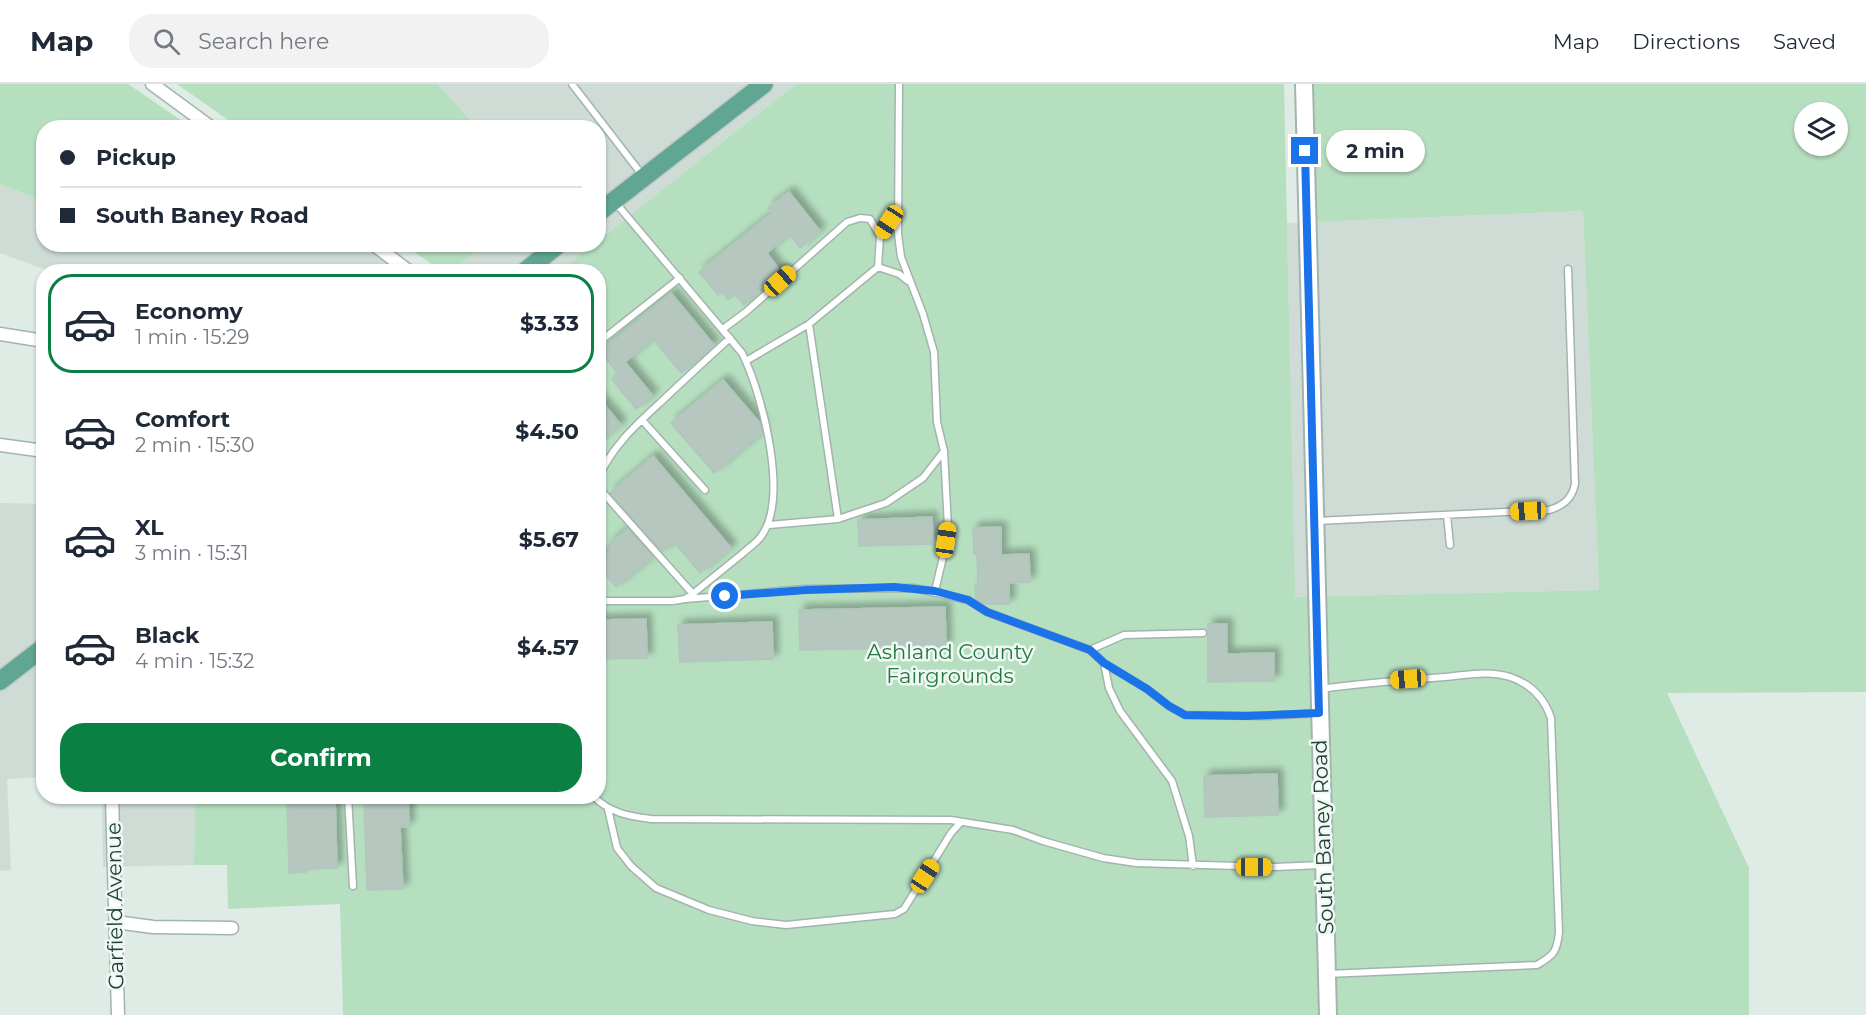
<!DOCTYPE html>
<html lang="en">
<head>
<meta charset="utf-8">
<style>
	:root { --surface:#fff; --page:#f2f2f3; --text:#1f2937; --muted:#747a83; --line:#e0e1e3; --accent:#0b8043 }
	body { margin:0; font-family:Montserrat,sans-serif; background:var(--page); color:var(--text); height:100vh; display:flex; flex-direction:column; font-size:22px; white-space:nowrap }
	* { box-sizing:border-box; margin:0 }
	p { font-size:20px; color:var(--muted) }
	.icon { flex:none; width:33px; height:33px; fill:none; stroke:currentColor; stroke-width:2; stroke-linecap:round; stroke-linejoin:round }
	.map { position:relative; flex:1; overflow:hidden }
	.sheet { position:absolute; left:36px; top:180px; width:570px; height:540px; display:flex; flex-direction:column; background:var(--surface); border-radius:24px; box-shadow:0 2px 4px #0004 }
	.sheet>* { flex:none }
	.hud { position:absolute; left:36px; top:36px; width:570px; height:132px; border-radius:24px; box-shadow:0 2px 4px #0004; display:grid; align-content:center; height:132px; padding:0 24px; background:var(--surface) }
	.tools { position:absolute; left:1794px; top:18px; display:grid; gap:12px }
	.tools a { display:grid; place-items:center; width:54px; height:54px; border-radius:50%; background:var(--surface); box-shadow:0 2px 4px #0004; font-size:30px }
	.end { position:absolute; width:27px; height:27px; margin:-14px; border:8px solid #1a73e8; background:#fff; box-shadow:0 0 0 3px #fff }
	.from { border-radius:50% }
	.bubble { position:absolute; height:42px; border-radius:21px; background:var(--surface); box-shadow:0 2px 4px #0004; font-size:20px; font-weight:700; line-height:42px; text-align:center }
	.car { position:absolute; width:18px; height:36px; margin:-18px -9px; border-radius:8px; box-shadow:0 0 4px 2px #0007; background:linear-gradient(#f5c518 24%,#345 0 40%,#f5c518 0 76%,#345 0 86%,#f5c518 0) }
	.hud b { display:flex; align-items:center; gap:21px; height:57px; font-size:22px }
	.hud b+b { border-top:2px solid var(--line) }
	.hud i { width:15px; height:15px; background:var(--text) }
	ul { padding:10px 0 0; list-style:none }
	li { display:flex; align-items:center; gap:18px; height:99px; margin:0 12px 9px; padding:0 12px; border:3px solid transparent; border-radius:24px }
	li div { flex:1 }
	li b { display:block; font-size:22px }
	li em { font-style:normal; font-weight:700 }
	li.selected { border-color:var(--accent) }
	li>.icon { width:54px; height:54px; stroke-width:1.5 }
	.action { display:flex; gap:12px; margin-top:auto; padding:12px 24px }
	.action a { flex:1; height:69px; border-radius:24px; background:var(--accent); color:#fff; font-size:24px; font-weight:700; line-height:69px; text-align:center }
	header { display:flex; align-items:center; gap:36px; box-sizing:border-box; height:84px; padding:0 30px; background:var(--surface); border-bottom:2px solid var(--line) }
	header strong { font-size:28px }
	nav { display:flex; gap:33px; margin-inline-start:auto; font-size:21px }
	.search { width:420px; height:54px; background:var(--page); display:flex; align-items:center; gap:15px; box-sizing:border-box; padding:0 21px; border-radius:24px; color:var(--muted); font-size:22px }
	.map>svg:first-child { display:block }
</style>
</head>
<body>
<header>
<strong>Map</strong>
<div class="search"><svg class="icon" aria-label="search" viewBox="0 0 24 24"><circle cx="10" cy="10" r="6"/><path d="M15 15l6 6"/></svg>Search here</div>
<nav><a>Map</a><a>Directions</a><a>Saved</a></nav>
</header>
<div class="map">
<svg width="1866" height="931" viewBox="0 0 1866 931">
	<defs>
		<filter id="shadow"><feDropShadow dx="5.5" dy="-5.5" stdDeviation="3" flood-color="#0004"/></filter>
	</defs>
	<rect width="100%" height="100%" fill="#dfece6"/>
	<path fill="#cedcd5" d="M437,0H796L599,156L598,44L477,43Z
		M0,100L43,117L44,160L361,161L401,187H49L0,169Z
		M1583,127L1599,506L1294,513L1287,139Z
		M482,161H593L559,187L452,188Z
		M0,419L44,420L43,693L7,695L11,786L0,787Z
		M102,713H195L194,781L103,783Z"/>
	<path fill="#b6dfc0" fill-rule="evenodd" d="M0,0H128L191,43L44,44L43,117L0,100Z
		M177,0H437L477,43H238Z
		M796,0H1284L1295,513L1599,506L1583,127L1314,138L1311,0H1866V608L1667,609L1749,784V931H343L340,820L228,825L227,781H194L195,713L598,712V188L559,187L593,161L598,160L599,156ZM1804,28H1838V62H1804Z
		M404,161H482L452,188L442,187Z"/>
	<path fill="#b5c7bf" stroke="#b1c6bd" stroke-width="1.5" filter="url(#shadow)" d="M789,108L820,147L800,164L789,150L767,169L781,188L758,206L760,208L744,221L735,210L728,216L722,208L718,211L699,188L772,129L768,124Z
		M671,209L714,261L681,289L653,255L625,278L653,312L636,325L612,295L618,289L600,268Z
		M723,296L760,339L762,349L714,389L671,339Z
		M598,313L621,341L598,359Z
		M653,372L731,464L700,489L674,458L662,468L610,409Z
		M932,433L933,460L859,462L858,436Z
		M1001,443V471L1029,470L1030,498L1009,499V520H984L976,515L975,500H978L977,470H974L973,444Z
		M628,445L653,473L616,503L598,482V475L611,465L608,461Z
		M945,523L946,563L800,566L799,526Z
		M646,535L647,574L598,575V536Z
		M772,538L773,575L680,578L678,541Z
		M1208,540H1227V570L1274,569V597L1208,598Z
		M1277,690L1278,731L1205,733L1204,692Z
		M287,712H335L337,784L307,785L306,788L289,789Z
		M364,712H408L409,743H400L403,805L367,806Z"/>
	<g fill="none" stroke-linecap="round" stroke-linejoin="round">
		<defs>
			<path id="service" d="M572,0L643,92
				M899,0L898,150L901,173L923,230L934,268L937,338L944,367L948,443L944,469L935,507
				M880,152L898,124
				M878,183L899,190L908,197
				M809,240L838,435
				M723,245L747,227L847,138L860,134L870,135L880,152L878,183L809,240L746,277
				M598,259L680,194
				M642,336L705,406
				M598,395C611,363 637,340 662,317C684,296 707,275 730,254
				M598,403L693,510
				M1447,431L1450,461
				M1316,437L1549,426C1563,422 1572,415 1575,400L1568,185
				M769,441L838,435L886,419L923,394L944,367
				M685,515L805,505L914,504L968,516L987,528L1090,566L1104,579L1109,604L1120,627L1172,697L1189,752L1193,782
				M598,517H673L685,515L695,508C711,495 726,483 742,470C748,464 757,459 762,451C789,412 762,309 742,269L615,118
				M1090,566L1124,551L1203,549
				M1104,579L1147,605L1169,622L1185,631L1267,632L1319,629
				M1320,605C1362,599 1403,596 1445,593C1467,591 1489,586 1510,593C1531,600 1544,613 1551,634L1559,848C1557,868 1554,871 1537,881L1327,890
				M348,712L353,802
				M593,712C610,729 628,732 651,735L951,736L1013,746L1043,757L1103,774L1136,779L1275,783L1321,781
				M608,725L617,764L631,782L656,804L709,826L752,837L786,841L895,830L904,825L951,749L961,738"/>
			<path id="minor" d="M152,0L212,44
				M373,160L410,188
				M0,250L44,257
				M0,361L44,367
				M112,712L118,931
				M116,838L153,843L232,844"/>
			<path id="tertiary" d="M1304,0L1328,931"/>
			<path id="primary" d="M598,129L764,0
				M524,188L559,160
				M0,597L44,563"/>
		</defs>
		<use href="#service" stroke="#a2b4ad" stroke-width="9"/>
		<use href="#minor" stroke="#a2b4ad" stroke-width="15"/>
		<use href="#tertiary" stroke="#a2b4ad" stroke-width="20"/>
		<use href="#primary" stroke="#c0c9c6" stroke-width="21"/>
		<use href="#service" stroke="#fff" stroke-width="6"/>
		<use href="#minor" stroke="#fff" stroke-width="12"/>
		<use href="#tertiary" stroke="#fff" stroke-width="16"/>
		<use href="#primary" stroke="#60a692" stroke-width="18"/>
	</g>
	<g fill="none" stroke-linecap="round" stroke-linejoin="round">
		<path stroke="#1a73e8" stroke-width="8" d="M725,512L806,506L894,503L935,507L968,516L987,528L1090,566L1104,579L1147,605L1169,622L1185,631L1245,632L1319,629L1305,67"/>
	</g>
	<g text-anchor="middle" stroke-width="5" stroke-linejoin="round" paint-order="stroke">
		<g font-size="21" fill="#257844" stroke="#f0f8f4">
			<text x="950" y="575">Ashland County<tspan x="950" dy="24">Fairgrounds</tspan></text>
		</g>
		<g font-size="21" fill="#1f3e35" stroke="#f0f8f4">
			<text transform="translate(1323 753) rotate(-92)" y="7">South Baney Road</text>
			<text transform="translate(115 822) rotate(-91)" y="7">Garfield Avenue</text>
		</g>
	</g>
</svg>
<div class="tools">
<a><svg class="icon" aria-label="layers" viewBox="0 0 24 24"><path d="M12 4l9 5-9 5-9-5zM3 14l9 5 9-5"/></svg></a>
</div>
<i class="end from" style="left:725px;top:512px"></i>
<i class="end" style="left:1305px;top:67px"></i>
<div class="bubble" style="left:1326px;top:46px;width:99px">2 min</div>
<i class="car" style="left:889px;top:138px;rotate:213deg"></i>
<i class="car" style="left:780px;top:197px;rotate:48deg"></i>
<i class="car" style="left:1528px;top:427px;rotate:267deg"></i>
<i class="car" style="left:946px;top:456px;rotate:8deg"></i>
<i class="car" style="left:1408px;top:595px;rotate:266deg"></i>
<i class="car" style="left:1254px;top:783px;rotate:90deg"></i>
<i class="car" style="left:925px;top:792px;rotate:33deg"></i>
<div class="hud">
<b><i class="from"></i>Pickup</b>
<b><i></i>South Baney Road</b>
</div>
<section class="sheet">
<ul>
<li class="selected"><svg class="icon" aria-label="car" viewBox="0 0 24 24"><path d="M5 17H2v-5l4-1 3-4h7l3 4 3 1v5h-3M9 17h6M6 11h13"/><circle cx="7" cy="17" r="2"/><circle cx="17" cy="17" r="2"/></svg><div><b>Economy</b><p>1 min · 15:29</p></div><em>$3.33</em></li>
<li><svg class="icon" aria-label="car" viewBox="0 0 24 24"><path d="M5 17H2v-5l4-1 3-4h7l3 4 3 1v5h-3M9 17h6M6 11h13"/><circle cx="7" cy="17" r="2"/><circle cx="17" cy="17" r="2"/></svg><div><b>Comfort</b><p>2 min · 15:30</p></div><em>$4.50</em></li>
<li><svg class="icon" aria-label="car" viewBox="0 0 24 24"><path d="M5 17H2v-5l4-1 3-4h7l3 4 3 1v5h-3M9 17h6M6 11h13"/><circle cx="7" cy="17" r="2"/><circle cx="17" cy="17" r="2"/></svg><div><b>XL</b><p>3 min · 15:31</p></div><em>$5.67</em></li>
<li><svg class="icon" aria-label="car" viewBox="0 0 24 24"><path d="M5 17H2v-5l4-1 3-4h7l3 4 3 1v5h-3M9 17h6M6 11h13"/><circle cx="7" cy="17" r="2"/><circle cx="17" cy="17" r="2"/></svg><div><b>Black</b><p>4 min · 15:32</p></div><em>$4.57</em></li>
</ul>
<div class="action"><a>Confirm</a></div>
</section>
</div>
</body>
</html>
